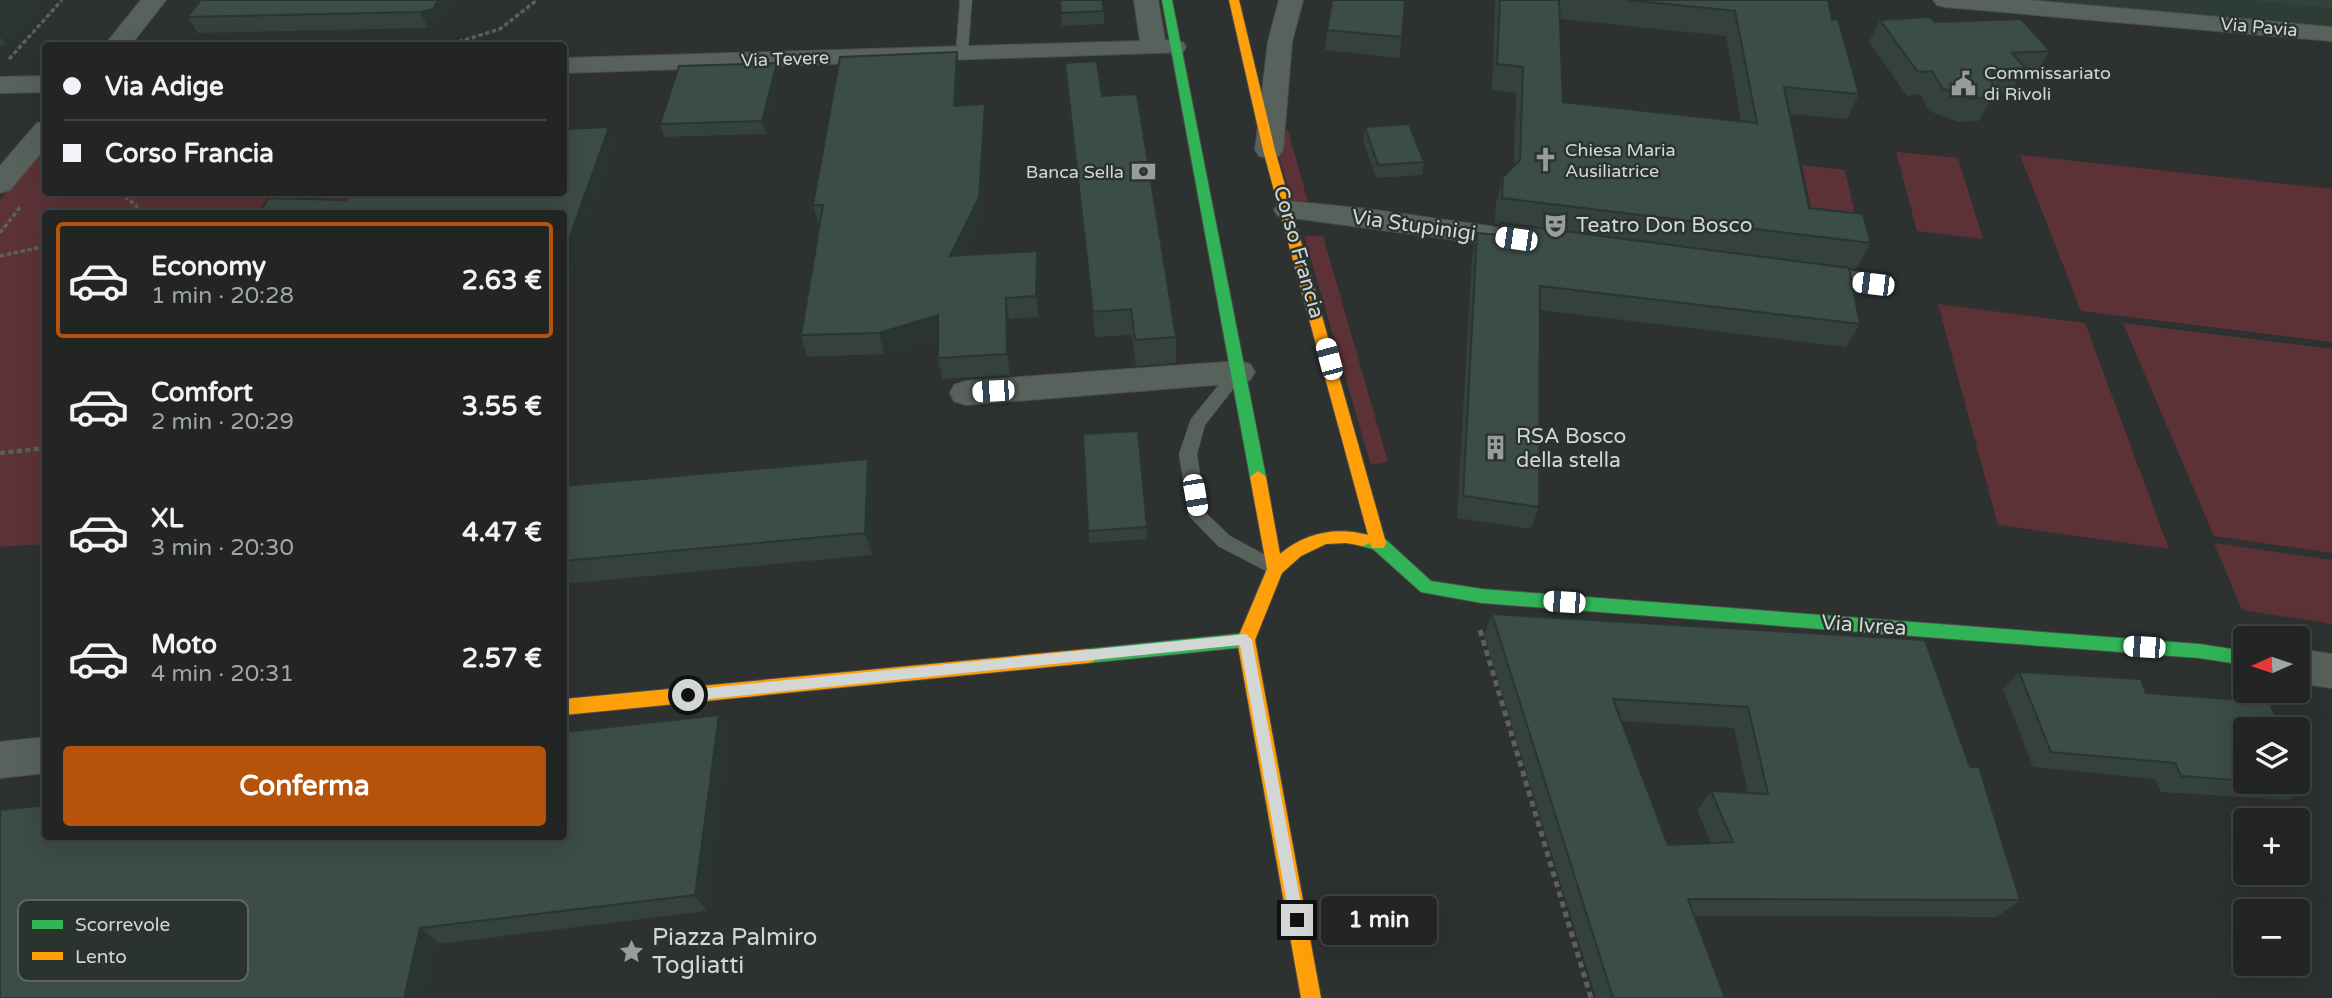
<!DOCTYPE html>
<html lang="it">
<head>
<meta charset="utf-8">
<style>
	:root { --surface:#222523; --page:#2e3130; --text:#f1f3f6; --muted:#a2a5a6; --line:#3f4241; --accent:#b45309 }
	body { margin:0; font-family:"Varela Round",sans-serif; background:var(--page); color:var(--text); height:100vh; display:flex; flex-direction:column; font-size:26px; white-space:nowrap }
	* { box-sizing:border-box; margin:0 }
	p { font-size:23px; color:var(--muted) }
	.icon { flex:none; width:38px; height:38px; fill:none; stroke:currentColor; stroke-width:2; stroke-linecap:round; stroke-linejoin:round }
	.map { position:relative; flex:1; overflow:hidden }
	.details { position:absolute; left:42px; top:210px; width:525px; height:630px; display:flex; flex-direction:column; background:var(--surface); border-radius:7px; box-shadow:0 7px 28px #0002,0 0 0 2px var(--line) }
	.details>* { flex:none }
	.top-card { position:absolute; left:42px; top:42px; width:525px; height:154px; border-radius:7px; box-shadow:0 7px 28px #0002,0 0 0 2px var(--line); display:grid; align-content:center; height:154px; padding:0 21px; background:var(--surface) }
	.needle { width:46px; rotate:267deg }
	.controls { position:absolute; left:2233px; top:626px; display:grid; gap:14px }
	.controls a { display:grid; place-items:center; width:77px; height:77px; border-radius:7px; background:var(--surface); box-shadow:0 7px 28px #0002,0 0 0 2px var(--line); font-size:35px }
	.end { position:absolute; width:32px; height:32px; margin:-16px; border:9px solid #d2d7d5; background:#111; box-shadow:0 0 0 4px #111 }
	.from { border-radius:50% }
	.bubble { position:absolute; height:49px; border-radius:7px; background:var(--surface); box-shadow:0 7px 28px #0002,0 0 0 2px var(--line); font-size:23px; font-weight:700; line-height:49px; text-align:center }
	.car { position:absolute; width:21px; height:42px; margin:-21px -10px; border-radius:9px; box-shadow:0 0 5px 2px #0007; background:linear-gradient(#fff 24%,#345 0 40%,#fff 0 76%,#345 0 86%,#fff 0) }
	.top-card b { display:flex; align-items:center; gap:24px; height:66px; font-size:26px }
	.top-card b+b { border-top:2px solid var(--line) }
	.top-card i { width:18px; height:18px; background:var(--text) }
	ul { padding:12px 0 0; list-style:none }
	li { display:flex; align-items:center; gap:21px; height:116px; margin:0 14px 10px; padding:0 7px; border:4px solid transparent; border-radius:7px }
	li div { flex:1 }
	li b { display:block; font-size:26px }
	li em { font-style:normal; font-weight:700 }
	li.selected { border-color:var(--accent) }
	li>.icon { width:63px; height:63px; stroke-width:1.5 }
	.button { display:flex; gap:14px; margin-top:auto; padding:14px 21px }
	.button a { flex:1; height:80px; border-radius:7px; background:var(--accent); color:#fff; font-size:28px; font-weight:700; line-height:80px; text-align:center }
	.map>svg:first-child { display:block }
</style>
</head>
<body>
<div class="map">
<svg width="2332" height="998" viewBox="0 0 2332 998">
	<rect width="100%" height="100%" fill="#2d312f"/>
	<path fill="#2e3c36" d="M1936,0H2332V37Z"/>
	<path fill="#5c3237" d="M1288,130L1308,202L1292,200L1272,132Z
		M45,145L46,192L362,193L351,213L46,214L45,544L0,547V200Z
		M1896,152L1958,158L1983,239L1917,231Z
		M2020,155L2332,189V342L2081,311Z
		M1802,165L1845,170L1856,218L1812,213Z
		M1304,236H1323L1388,462L1371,465Z
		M1938,304L2085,323L2169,549L1998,525Z
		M2123,323L2332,349V553L2214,536Z
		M2214,543L2332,560V624L2242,610Z"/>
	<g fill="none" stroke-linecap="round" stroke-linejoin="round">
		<defs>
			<path id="lane" d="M960,0H972L968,53L962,57L956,53Z
				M1236,369L1244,375L1205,425L1197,454L1206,513L1230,536L1278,562L1281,567L1278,572L1272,574L1218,546L1189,516L1179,454L1191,419L1230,371Z"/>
			<path id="street" d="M141,0H166L130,46H104Z
				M1134,0H1158L1165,40L1183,42L1186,47L1183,52L564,73V58L1140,41Z
				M1279,0H1303L1292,42L1283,150L1279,156L1269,158L1259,156L1255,150L1268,42Z
				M1933,0H2027L2332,27V41L1945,7L1937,5Z
				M46,76V92L0,93V77Z
				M46,121V147L10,190L0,193V166L37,123Z
				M1288,201L1368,209L1524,231L1534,233L1539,240L1534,247L1524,249L1278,216L1274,210L1278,204Z
				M1805,266L1873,274L1884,277L1888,284L1884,291L1873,294L1794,283L1790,276L1794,269Z
				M1239,361L1250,364L1255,372L1250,380L1239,383L966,405L954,401L950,393L954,385L966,381Z
				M2298,649L2332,654V688L2298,683Z
				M46,737V773L0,778V742Z"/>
			<path id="fast" d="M1162,0H1172L1266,477L1258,483L1250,477Z
				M1363,534L1384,538L1431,581L1482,589L2199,644L2245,651V665L2199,658L1482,603L1421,592L1373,549L1357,545L1355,540L1357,535Z
				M1246,633L1252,635L1255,640L1252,645L1246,647L1088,663L1082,661L1079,656L1082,651L1088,649Z"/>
			<path id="slow" d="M1229,0H1239L1275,150L1386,543L1384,548H1372L1370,543L1363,546L1346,543L1326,544L1301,556L1282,573L1255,640L1321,998H1301L1237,640L1267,569L1250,477L1258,471L1266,477L1280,554C1304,533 1337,526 1368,535L1263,150Z
				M1088,649L1094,651L1097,656L1094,661L1088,663L564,715V699Z"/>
		</defs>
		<use href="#lane" stroke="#4c4e4d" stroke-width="1"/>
		<use href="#street" stroke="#4c4e4d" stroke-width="2"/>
		<use href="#fast" stroke="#4c4e4d" stroke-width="2"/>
		<use href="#slow" stroke="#4c4e4d" stroke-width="2"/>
		<path stroke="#5a615d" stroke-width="3.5" stroke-dasharray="4.5 2.5" stroke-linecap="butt" d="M445,46L500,29L537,0
			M9,59L62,0
			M119,192L136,205L139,214
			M0,233L21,206
			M0,256L46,246"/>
		<path stroke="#5a615d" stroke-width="4.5" stroke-dasharray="5 3.5" stroke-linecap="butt" d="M0,453L46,448"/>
		<path stroke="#5a615d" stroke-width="5" stroke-dasharray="6 4.5" stroke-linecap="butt" d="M1480,630L1591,998"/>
		<use href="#lane" fill="#58625d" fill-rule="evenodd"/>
		<use href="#street" fill="#58625d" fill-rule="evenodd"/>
		<use href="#fast" fill="#30b455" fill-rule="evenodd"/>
		<use href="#slow" fill="#ff9f0a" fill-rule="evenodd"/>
	</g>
	<path fill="#34413d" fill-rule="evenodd" d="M0,0H48L6,45H0Z
		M455,0L441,25L428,28L198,33L187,17Z
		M1059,0L1104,11V24L1062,26Z
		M1495,0H1828L1832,20L1859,94L1847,119L1790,114L1809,208L1871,243L1856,269L1849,268L1860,324L1846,347L1540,310L1539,507L1531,529L1457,518L1472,256L1477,233L1497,235L1500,225L1495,224L1496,202L1503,177L1514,166L1516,93L1492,90ZM1560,19L1726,36L1741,122L1563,102Z
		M2245,0H2332V8L2246,0Z
		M1880,20L1935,22L2050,51L2036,74L2021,75L2011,92H1992V97L1979,121L1958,122L1929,111L1920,94L1907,96L1869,42Z
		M1327,30L1402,37L1399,58L1325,50Z
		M777,63L780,75L766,134L664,137L660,124Z
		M1065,63L1102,96L1176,337V363L1136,366L1132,335L1095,337L1067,89Z
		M960,73L958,105L988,126L982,218L964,255L1037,251L1039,272V317L1009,319L1010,375L942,379L938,358V338L884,354L807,357L801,335L819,226L813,205Z
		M1365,127L1424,162L1422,175L1376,178L1363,140Z
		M1083,434L1147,527V539L1089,543Z
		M874,482L872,555L564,584V486Z
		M1492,614L1970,767L2020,900L1997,917L1694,916L1725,998H1596L1484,635ZM1621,721L1734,728L1748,793L1711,791L1697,810L1711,843L1668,845Z
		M2019,672L2146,693L2245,730V782H2298L2312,785L2289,800L2161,792L2155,779L2033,767L2003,689Z
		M719,715L730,734L707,911L440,944L46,836Z"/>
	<path fill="#2a3532" d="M0,0H48L6,45L0,37Z
		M438,0H455L441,25L428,28L420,12Z
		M957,52L960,73L957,127L954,106Z
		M777,63L780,75L766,134L762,121Z
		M985,104L988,126L982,218L953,277L950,256Z
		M609,127L616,146L564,296V253Z
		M1037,251L1039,272V317L1036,296Z
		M1006,298L1009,319L1010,375L1007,354Z
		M938,315L942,336L884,354L879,333Z
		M868,459L874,482L872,555L865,533Z
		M719,715L730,734L707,911L695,895Z
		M420,928L440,944L427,998H404Z"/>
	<path fill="#3c4c47" stroke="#2a3532" stroke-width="2" fill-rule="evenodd" d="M201,0H438L433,9L420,12L187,17Z
		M1060,0H1102L1104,11L1061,13Z
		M1332,0H1405L1402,37L1327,30Z
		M1500,0H1559L1563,102L1757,123L1735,11L1627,0H1828L1832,20L1838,19L1859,94L1784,87L1809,208L1863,214L1871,243L1502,198L1503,177L1520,160L1523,67L1497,64Z
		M1930,17L1935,22L2021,19L2050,51L2012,53L2025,68L1992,70V97L1971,99L1942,88L1932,71L1918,72L1880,20Z
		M957,52L954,106L985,104L979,197L950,256L1037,251L1036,296L1006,298L1007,354L938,358V315L879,333L801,335L823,205H813L840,57Z
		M1097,61L1102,96L1137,94L1176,337L1135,340L1131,309L1093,312L1065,63Z
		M777,63L762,121L660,124L679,66Z
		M1409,124L1424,162L1378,165L1365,127Z
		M609,127L564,253V214H259L268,198L346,200L350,192H564V129Z
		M1500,223L1849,268L1860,324L1540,286L1539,507L1463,496L1477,233L1499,235Z
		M1138,431L1147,527L1088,531L1083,434Z
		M868,459L865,533L564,561V486Z
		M1492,614L1925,640L1970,767H1979L2020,900L1688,899L1725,998H1613ZM1613,699L1748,707L1768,794L1711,791L1733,842L1668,845Z
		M2019,672L2141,679L2146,693L2269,702L2283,730H2245V781L2181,776L2175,763L2051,752Z
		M719,715L695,895L420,928L404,998H0V810L46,805V836H564V732Z
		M2298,758L2312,785L2268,782H2298Z"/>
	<path fill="#d2d7d5" d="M1246,634L1252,640L1304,920L1297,928L1290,920L1240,645L688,701L682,695L688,690Z"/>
	<defs>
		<symbol id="civic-bare" viewBox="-9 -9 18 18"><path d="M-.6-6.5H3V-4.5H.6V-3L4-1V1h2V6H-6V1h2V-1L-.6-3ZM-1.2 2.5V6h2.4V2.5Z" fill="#989d9b" stroke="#2b332f" stroke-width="2.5" paint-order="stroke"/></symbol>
		<symbol id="church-bare" viewBox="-9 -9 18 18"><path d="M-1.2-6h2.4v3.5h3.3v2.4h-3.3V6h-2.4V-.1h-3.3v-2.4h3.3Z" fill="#989d9b" stroke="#2b332f" stroke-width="2.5" paint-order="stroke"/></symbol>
		<symbol id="bank-bare" viewBox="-9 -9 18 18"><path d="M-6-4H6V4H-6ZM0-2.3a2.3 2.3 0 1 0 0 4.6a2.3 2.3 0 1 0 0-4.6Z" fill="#989d9b" stroke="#2b332f" stroke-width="2.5" paint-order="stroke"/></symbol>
		<symbol id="theatre-bare" viewBox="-9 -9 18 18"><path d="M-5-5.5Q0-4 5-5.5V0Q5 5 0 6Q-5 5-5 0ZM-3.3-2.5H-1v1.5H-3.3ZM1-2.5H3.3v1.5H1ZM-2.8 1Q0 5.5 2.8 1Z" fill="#989d9b" stroke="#2b332f" stroke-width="2.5" paint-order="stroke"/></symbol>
		<symbol id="building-bare" viewBox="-9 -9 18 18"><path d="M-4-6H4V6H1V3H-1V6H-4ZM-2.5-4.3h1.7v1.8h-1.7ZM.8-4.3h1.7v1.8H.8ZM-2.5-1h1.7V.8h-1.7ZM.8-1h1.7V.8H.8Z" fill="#989d9b" stroke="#2b332f" stroke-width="2.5" paint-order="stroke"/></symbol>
		<symbol id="sight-bare" viewBox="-9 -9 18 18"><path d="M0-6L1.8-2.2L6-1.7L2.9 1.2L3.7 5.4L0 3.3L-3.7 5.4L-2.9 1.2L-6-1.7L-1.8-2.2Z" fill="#989d9b" stroke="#2b332f" stroke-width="2.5" paint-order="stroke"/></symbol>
	</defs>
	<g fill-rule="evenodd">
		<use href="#civic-bare" x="1946" y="66" width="35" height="35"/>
		<use href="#church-bare" x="1528" y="142" width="35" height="35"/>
		<use href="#bank-bare" x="1126" y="154" width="35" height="35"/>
		<use href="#theatre-bare" x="1538" y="208" width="35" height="35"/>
		<use href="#building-bare" x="1478" y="430" width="35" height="35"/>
		<use href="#sight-bare" x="614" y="934" width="35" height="35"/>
	</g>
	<g text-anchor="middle" stroke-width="5" stroke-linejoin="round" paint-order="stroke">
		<g font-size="18" fill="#d2d7d5" stroke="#2b332f">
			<text transform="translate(2259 27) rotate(5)" y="6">Via Pavia</text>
			<text transform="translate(785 59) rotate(-2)" y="6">Via Tevere</text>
		</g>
		<g font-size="18" fill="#d2d7d5" stroke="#2b332f" text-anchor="start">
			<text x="1984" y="79">Commissariato<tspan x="1984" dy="21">di Rivoli</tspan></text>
			<text x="1565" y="156">Chiesa Maria<tspan x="1565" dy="21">Ausiliatrice</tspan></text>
			<text x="1124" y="178" text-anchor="end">Banca Sella</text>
		</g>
		<g font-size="21" fill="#d2d7d5" stroke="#2b332f">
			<text transform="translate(1414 225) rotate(8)" y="7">Via Stupinigi</text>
			<text transform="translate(1299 252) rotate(74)" y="7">Corso Francia</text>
			<text transform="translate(1864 625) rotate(4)" y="7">Via Ivrea</text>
		</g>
		<g font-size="21" fill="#d2d7d5" stroke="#2b332f" text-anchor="start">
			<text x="1576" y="232">Teatro Don Bosco</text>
			<text x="1516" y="443">RSA Bosco<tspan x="1516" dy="24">della stella</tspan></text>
		</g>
		<g font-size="24" fill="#d2d7d5" stroke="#2b332f" text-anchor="start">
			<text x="652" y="945">Piazza Palmiro<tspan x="652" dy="28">Togliatti</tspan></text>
		</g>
	</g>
	<rect x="18" y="900" width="230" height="81" rx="10" fill="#2b332f" stroke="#5d6461" stroke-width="2"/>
	<rect x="32" y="920" width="31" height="9" fill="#30b455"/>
	<rect x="32" y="952" width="31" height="8" fill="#ff9f0a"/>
	<g font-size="19" fill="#d2d7d5">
		<text x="75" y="931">Scorrevole</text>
		<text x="75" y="963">Lento</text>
	</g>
</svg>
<div class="controls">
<a><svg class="needle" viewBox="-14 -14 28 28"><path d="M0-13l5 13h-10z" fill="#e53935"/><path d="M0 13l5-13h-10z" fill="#a2a5a6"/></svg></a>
<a><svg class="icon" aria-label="layers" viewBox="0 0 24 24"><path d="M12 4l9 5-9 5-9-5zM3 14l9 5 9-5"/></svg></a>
<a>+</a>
<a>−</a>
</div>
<i class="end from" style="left:688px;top:695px"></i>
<i class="end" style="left:1297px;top:920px"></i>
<div class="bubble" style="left:1321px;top:896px;width:116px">1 min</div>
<i class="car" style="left:1516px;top:239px;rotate:278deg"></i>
<i class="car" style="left:1873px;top:284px;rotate:277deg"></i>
<i class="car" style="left:1329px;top:359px;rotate:345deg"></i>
<i class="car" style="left:993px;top:391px;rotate:266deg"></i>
<i class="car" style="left:1195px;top:495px;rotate:170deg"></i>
<i class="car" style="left:1564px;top:602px;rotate:274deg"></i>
<i class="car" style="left:2144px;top:647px;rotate:274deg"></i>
<div class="top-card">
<b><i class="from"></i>Via Adige</b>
<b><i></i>Corso Francia</b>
</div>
<section class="details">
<ul>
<li class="selected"><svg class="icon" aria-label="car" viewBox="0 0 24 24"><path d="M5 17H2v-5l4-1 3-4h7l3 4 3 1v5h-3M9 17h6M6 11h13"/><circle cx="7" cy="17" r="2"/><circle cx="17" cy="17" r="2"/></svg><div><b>Economy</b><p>1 min · 20:28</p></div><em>2.63 €</em></li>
<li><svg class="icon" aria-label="car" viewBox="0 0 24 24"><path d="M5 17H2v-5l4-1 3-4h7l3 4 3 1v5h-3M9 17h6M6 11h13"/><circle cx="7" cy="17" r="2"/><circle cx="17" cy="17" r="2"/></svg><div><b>Comfort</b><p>2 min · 20:29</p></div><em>3.55 €</em></li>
<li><svg class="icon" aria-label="car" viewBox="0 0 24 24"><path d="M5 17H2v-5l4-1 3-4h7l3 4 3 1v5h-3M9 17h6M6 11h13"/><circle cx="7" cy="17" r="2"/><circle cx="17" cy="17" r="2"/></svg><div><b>XL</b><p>3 min · 20:30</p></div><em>4.47 €</em></li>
<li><svg class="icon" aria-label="car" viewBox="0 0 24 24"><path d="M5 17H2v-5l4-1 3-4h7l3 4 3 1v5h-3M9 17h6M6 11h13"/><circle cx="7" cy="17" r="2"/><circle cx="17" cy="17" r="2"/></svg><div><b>Moto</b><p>4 min · 20:31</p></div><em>2.57 €</em></li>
</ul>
<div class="button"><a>Conferma</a></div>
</section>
</div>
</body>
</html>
